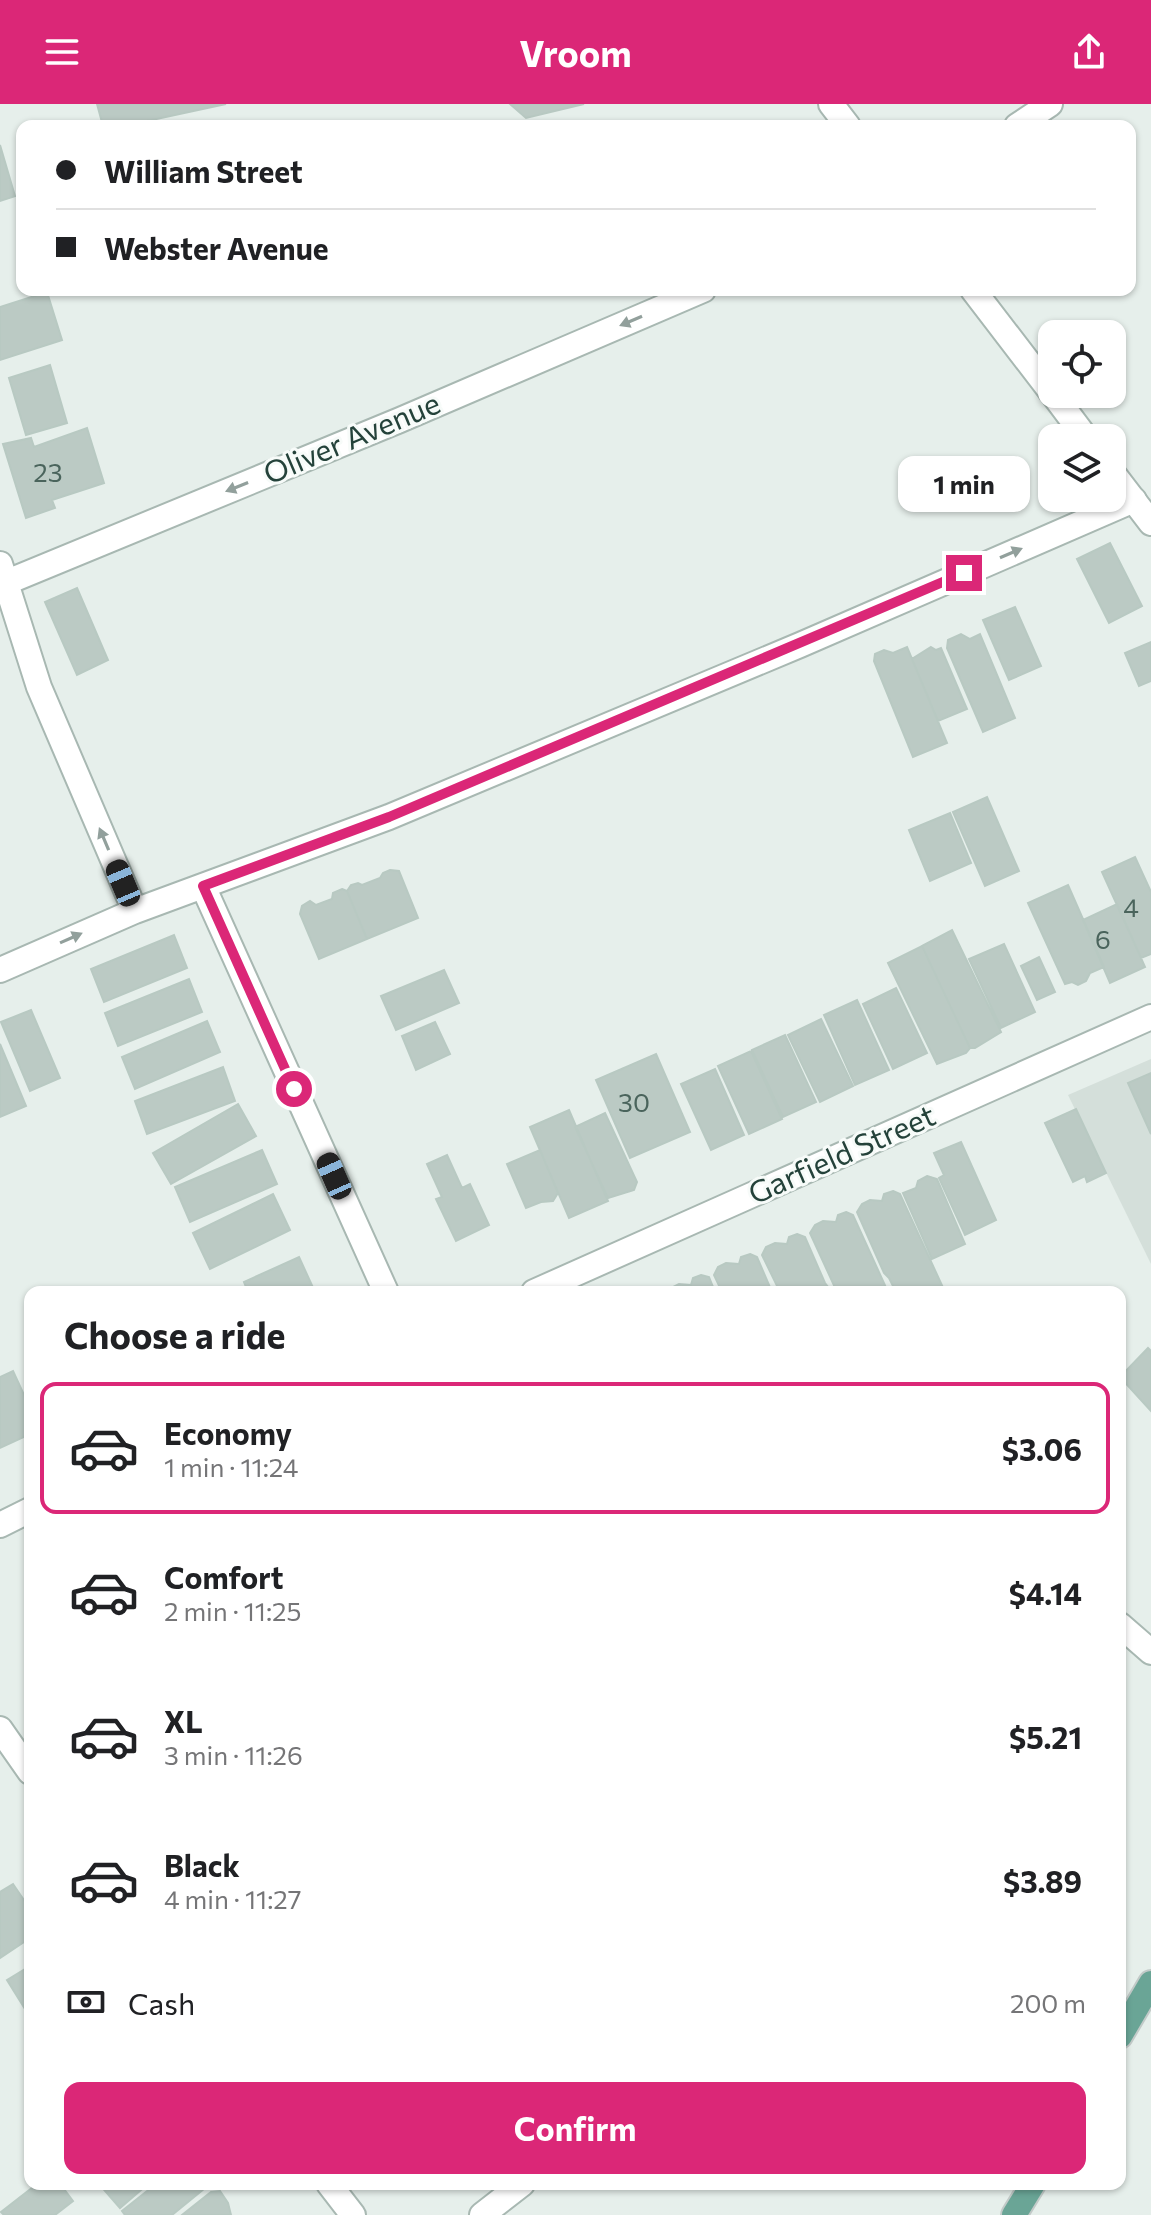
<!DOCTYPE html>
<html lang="en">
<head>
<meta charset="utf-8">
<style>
	:root { --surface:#fff; --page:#f2f2f2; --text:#202124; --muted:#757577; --line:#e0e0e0; --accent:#db2777 }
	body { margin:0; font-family:Commissioner,sans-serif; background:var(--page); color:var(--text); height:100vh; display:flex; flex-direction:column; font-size:30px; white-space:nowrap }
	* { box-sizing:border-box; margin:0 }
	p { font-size:26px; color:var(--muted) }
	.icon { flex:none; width:44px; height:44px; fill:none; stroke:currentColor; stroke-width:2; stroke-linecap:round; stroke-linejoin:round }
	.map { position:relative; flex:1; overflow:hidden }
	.side { position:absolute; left:24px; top:1182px; width:1102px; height:904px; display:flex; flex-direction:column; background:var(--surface); border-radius:16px; box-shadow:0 2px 6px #0004 }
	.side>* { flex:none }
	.guide { position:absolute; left:16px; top:16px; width:1120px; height:176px; border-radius:16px; box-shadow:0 2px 6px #0004; display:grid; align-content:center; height:176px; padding:0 40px; background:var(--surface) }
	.controls { position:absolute; left:1038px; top:216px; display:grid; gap:16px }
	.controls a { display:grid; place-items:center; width:88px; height:88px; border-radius:16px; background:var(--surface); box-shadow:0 2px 6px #0004; font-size:40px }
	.end { position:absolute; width:36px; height:36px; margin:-18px; border:10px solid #db2777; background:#fff; box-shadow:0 0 0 4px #fff }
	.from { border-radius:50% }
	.bubble { position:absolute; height:56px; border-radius:16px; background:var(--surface); box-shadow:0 2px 6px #0004; font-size:26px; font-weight:700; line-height:56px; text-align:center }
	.car { position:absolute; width:24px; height:48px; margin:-24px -12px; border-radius:10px; box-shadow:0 0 6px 2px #0007; background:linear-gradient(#222 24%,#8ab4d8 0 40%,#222 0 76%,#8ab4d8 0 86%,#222 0) }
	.guide b { display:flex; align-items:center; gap:28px; height:76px; font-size:30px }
	.guide b+b { border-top:2px solid var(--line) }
	.guide i { width:20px; height:20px; background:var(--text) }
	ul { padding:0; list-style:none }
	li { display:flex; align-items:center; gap:24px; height:132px; margin:0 16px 12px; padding:0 24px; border:4px solid transparent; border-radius:16px }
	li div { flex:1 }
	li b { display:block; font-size:30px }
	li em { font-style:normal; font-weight:700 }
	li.selected { border-color:var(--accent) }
	li>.icon { width:72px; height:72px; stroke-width:1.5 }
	h2 { padding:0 40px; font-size:36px; line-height:96px }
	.pay { display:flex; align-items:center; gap:20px; height:88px; padding:0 40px; font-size:30px }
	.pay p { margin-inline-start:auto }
	.action { display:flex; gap:16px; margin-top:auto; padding:16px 40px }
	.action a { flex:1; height:92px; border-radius:16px; background:var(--accent); color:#fff; font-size:32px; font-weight:700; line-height:92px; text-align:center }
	header { display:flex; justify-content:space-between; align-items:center; height:104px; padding:0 40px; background:var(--accent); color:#fff; font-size:36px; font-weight:700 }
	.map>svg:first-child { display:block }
</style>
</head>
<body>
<header><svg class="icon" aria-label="menu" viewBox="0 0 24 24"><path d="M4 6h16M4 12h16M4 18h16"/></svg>Vroom<svg class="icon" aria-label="share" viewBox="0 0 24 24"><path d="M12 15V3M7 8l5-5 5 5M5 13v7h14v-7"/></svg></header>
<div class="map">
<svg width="1151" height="2111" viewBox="0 0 1151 2111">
	<rect width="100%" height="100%" fill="#e6efeb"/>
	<path fill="#d4dfda" d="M1151,955V1160L1068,991Z"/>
	<path fill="#bbcac4" stroke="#b8c9c2" stroke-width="2" d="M97,0H226L124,22H103Z
		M510,0H584L526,14Z
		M0,41L15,92L0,97Z
		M47,188L62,236L0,256V203Z
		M50,261L67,319L26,331L9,274Z
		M87,324L104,379L52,396L55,404L26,414L3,340L31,334L34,343Z
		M1110,439L1142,502L1109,519L1077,455Z
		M77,484L108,556L77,571L45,498Z
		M1015,503L1041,562L1009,576L983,516Z
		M961,530L970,535L980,530L1015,614L983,628L947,544L948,536Z
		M1151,538V577L1139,582L1125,549Z
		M907,543L947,639L913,653L874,557L875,550L884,546L893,549Z
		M931,543L936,546L941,544L967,605L938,617L912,555Z
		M987,693L1019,767L985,782L953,708Z
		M950,709L971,759L930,777L909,726Z
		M1135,753L1151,788V850L1141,854L1102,768Z
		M390,766L399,767L418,814L367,835L347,787L351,781L358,779L362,781L380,774L383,769Z
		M1068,781L1104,863L1090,869L1086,877L1078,881L1072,878L1065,880L1028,799Z
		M342,785L347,787L367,835L319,855L300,810L302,802L310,797L316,801L332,795L333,789Z
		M1117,800L1145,863L1110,879L1083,816Z
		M952,826L1001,928L975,944H970L922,842Z
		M174,831L187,864L104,898L91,865Z
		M1004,840L1035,908L1001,924L969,855Z
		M922,842L970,944L966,949L937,960L888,859Z
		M1039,853L1055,888L1037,896L1021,862Z
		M444,866L459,899L396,926L381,892Z
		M189,875L202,908L118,942L105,909Z
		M896,884L927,949L893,965L863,900Z
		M857,896L889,966L855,981L824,911Z
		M31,906L60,974L30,987L1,918Z
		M821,915L853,982L820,998L788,931Z
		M207,917L220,948L135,985L122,953Z
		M435,918L450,950L416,966L402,932Z
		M785,931L816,998L783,1013L752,946Z
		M0,940L26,1002L0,1013Z
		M751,947L782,1015L749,1030L718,962Z
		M656,950L690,1028L630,1054L596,976Z
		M223,963L235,997L147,1030L135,997Z
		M715,965L744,1031L711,1046L681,980Z
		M1151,969V1030L1128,979Z
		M238,1000L256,1032L171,1080L153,1049Z
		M1076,1005L1106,1069L1087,1078L1085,1072L1073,1078L1045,1019Z
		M569,1006L608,1097L569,1114L530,1023Z
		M605,1009L637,1078L634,1086L608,1094L575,1023Z
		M961,1038L996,1116L965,1131L939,1074L944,1071L934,1049Z
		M262,1046L277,1080L190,1118L175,1083Z
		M540,1046L558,1089L553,1097L541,1098L526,1104L507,1060Z
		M447,1051L462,1084L470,1080L489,1121L456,1137L436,1095L442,1093L427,1060Z
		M927,1072L937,1075L965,1140L932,1155L903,1089L916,1084L918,1077Z
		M893,1087L900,1090L945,1188H896L889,1174L884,1169L857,1108L862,1100L870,1096L882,1097L884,1090Z
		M273,1090L290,1126L210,1165L193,1129Z
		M846,1108L853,1111L888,1188H837L810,1129L815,1121L823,1117L836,1118L838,1111Z
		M797,1130L805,1133L825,1179L832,1188H780L762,1151L766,1143L775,1139L787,1140L789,1133Z
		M750,1150L757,1153L772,1188H722L714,1171L718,1163L726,1159L739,1160L741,1153Z
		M299,1153L315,1188H248L244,1178Z
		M701,1171L709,1173L715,1188H668L671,1184L679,1180L691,1181L693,1174Z
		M1148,1244L1151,1247V1307L1120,1273Z
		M13,1267L30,1304V1330L0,1344V1273Z
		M13,1780L30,1805V1834L0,1854V1788Z
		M30,1862V1913L7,1876Z
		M37,2080H63L61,2081L73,2097L55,2111H4L1,2108Z
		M99,2080H148L120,2104Z
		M156,2080H202L205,2084L172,2111H125L122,2107Z
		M220,2087L228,2099L231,2111H182L211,2088Z"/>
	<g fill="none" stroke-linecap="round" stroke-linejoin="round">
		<defs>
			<path id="minor" d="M1017,22L1050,0
				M0,460L39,583L135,807
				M0,481L400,316L703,186
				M203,782L386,1188
				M0,866L135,807L389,713L800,541L1134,396
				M534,1188L1151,913
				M0,1421L30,1406
				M1120,1521L1151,1548
				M0,1625L30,1668
				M329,2080L353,2111
				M482,2111L522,2080"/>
			<path id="tertiary" d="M831,0L848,22
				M973,186L1052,289
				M1053,290L1086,334
				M1112,368L1151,419"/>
			<path id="primary" d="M1120,1932L1151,1879
				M1014,2111L1033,2080"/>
		</defs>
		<use href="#minor" stroke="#a8b8b2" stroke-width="28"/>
		<use href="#tertiary" stroke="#a8b8b2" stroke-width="28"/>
		<use href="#primary" stroke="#c2cac8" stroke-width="28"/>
		<use href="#minor" stroke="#fff" stroke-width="24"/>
		<use href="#tertiary" stroke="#fff" stroke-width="24"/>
		<use href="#primary" stroke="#6aa596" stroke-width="24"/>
	</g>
	<defs><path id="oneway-solid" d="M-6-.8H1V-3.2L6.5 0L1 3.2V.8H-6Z" transform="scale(2)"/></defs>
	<g fill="#92a09c">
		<use href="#oneway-solid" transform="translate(631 217) rotate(157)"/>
		<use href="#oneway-solid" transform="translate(237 383) rotate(158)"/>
		<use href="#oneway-solid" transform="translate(1011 449) rotate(-23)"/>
		<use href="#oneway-solid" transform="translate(104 735) rotate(-113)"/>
		<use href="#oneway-solid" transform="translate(71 834) rotate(-24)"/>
	</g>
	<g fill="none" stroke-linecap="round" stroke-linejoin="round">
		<path stroke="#db2777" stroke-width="10" d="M294,985L203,782L389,713L964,469"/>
	</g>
	<g text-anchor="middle" stroke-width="6" stroke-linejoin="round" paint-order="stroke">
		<g font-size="26" fill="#4a645c">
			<text x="48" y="378">23</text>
			<text x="1131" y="813">4</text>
			<text x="1103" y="845">6</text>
			<text x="634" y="1008">30</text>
		</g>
		<g font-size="30" fill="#24423a" stroke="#f7fbf9">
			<text transform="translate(352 335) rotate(-23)" y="10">Oliver Avenue</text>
			<text transform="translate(842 1051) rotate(-24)" y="10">Garfield Street</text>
		</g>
	</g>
</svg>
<div class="controls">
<a><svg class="icon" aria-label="locate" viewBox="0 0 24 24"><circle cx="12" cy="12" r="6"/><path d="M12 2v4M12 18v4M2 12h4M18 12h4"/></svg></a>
<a><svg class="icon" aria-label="layers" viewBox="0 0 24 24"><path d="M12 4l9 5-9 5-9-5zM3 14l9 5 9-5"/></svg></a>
</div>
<i class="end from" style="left:294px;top:985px"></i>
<i class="end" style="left:964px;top:469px"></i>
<div class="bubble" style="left:898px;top:352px;width:132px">1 min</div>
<i class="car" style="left:123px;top:779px;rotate:337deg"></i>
<i class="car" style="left:334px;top:1072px;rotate:336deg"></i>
<div class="guide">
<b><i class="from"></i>William Street</b>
<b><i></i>Webster Avenue</b>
</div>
<section class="side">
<h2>Choose a ride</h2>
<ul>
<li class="selected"><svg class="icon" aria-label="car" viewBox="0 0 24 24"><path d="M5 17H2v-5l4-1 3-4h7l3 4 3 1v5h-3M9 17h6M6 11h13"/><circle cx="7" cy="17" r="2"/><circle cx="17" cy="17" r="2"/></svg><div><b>Economy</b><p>1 min · 11:24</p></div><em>$3.06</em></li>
<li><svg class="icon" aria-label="car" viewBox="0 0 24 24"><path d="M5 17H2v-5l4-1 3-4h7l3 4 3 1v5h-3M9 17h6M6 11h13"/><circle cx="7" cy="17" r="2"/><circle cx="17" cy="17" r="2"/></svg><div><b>Comfort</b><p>2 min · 11:25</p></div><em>$4.14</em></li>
<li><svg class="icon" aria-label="car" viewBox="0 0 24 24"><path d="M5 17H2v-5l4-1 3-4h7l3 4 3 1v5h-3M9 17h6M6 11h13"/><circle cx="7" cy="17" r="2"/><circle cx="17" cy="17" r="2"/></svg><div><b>XL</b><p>3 min · 11:26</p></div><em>$5.21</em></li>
<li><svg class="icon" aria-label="car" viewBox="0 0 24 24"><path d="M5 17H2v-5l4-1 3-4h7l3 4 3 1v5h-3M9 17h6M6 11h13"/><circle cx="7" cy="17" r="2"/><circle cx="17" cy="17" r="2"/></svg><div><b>Black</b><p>4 min · 11:27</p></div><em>$3.89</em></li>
</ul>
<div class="pay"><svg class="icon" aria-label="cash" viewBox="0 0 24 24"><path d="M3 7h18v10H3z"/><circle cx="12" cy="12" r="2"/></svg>Cash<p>200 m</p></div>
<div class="action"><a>Confirm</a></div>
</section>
</div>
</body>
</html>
